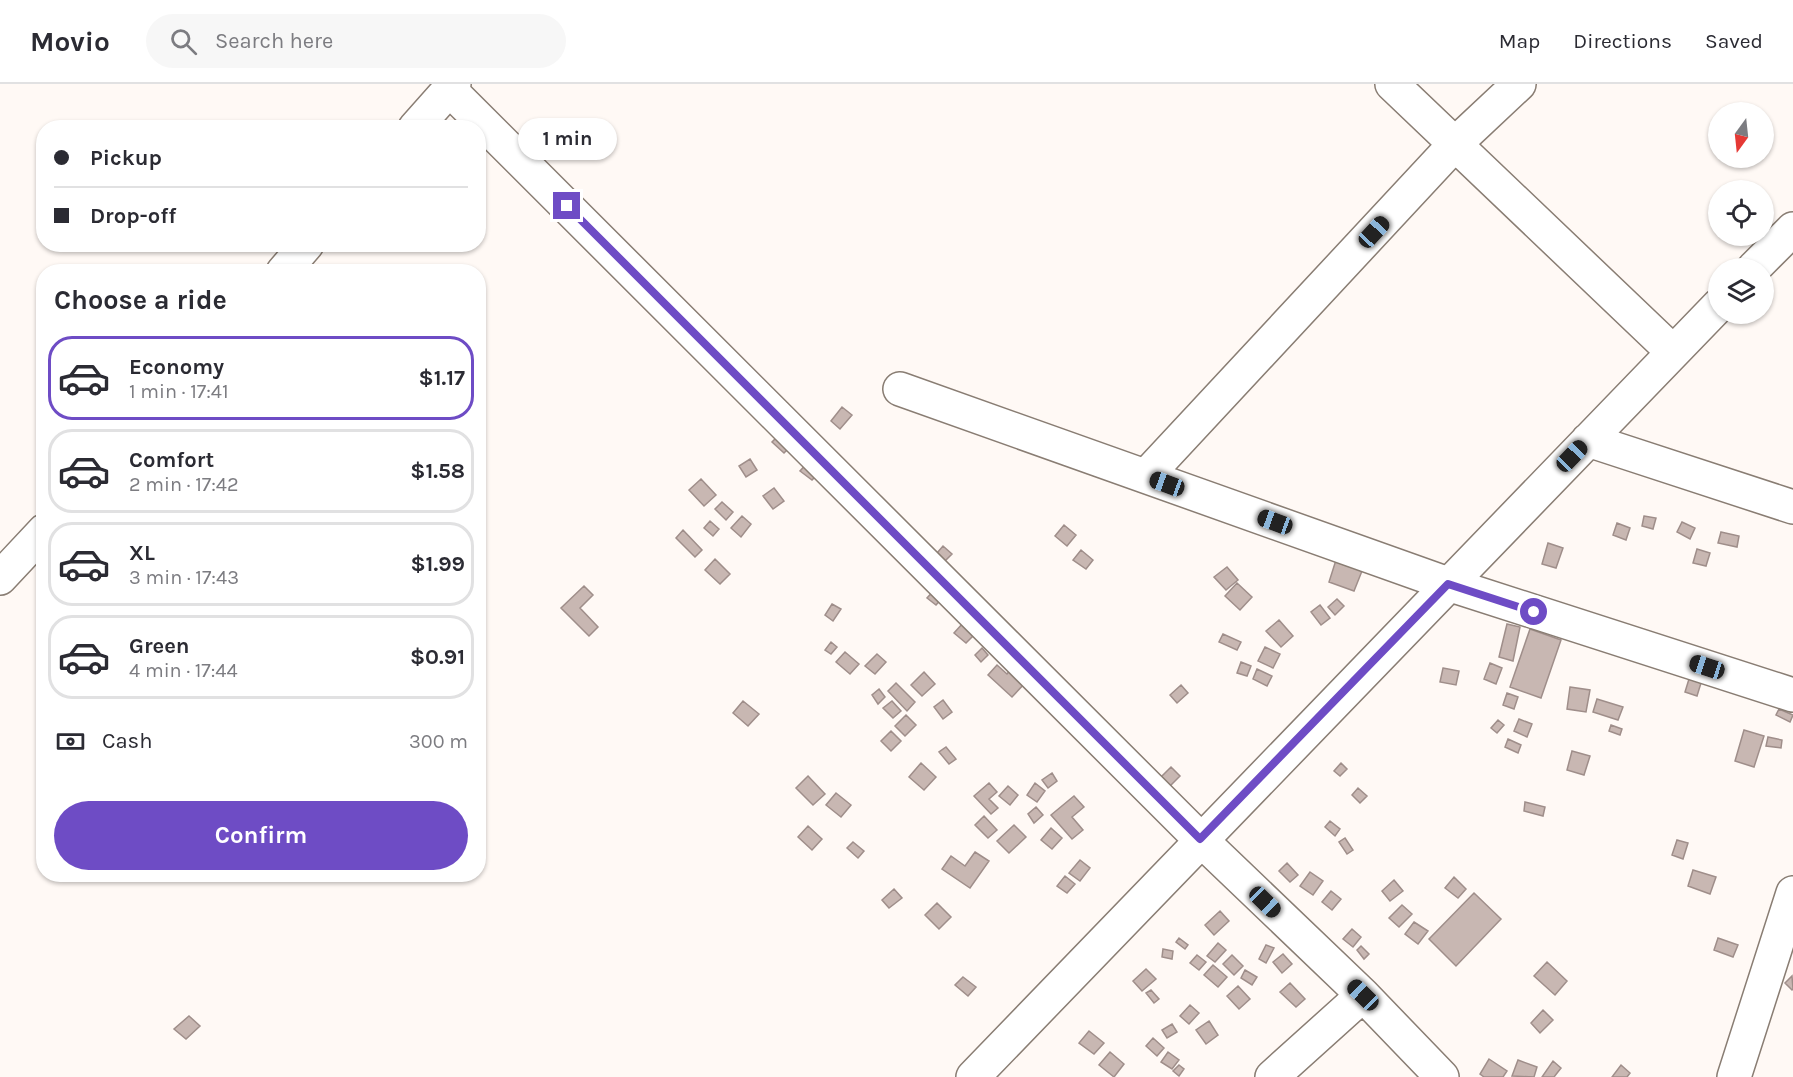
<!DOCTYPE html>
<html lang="en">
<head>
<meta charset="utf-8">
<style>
	:root { --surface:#fff; --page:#f7f7f7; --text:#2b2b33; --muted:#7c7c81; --line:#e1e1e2; --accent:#6e4cc5 }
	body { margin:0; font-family:Karla,sans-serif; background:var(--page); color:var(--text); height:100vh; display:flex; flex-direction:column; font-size:22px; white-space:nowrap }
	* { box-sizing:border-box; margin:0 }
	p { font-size:20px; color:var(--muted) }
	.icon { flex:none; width:33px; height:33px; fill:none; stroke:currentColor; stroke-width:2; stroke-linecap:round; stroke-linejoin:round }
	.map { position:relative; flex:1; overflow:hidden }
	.drawer { position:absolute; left:36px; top:180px; width:450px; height:618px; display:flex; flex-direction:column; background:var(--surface); border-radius:24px; box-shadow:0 2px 4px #0004 }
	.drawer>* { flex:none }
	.top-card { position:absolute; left:36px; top:36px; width:450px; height:132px; border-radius:24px; box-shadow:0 2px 4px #0004; display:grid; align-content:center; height:132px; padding:0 18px; background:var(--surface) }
	.needle { width:39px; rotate:195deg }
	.fabs { position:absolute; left:1708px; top:18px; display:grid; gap:12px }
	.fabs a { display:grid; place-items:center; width:66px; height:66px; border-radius:50%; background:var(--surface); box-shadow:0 2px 4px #0004; font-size:30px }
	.end { position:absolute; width:27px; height:27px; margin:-14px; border:8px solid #6e4cc5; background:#fff; box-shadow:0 0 0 3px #fff }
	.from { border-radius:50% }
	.bubble { position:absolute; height:42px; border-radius:21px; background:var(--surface); box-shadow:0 2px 4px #0004; font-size:20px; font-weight:700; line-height:42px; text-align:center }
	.car { position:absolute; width:18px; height:36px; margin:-18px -9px; border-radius:8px; box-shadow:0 0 4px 2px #0007; background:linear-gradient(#222 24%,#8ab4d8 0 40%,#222 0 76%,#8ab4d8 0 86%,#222 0) }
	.top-card b { display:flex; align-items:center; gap:21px; height:57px; font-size:22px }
	.top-card b+b { border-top:2px solid var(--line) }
	.top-card i { width:15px; height:15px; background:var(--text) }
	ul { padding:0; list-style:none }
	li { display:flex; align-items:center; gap:18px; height:84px; margin:0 12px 9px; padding:0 6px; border:3px solid var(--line); border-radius:24px }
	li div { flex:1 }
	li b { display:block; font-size:22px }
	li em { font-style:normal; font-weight:700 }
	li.active { border-color:var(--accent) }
	li>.icon { width:54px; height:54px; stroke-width:1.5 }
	h2 { padding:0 18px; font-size:27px; line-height:72px }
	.pay { display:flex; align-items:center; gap:15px; height:66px; padding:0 18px; font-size:22px }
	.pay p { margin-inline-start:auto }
	.cta { display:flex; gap:12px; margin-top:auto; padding:12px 18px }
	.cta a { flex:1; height:69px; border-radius:36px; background:var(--accent); color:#fff; font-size:24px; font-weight:700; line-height:69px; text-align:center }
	header { display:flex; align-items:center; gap:36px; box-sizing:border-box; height:84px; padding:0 30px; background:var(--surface); border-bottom:2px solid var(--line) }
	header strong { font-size:28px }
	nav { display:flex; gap:33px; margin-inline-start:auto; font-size:21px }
	.search { width:420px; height:54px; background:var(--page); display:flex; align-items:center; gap:15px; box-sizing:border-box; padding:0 21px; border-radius:33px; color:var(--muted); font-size:22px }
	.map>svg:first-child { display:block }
</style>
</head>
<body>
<header>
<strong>Movio</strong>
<div class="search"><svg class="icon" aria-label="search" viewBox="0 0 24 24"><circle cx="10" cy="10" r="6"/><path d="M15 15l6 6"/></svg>Search here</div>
<nav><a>Map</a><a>Directions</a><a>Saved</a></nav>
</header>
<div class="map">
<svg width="1793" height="993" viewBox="0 0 1793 993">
	<rect width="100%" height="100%" fill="#fff9f5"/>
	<path fill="#c8b7b2" stroke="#9f8e8a" stroke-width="1.5" d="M842,323L852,331L840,345L831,337Z
		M781,349L793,360L784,369L772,358Z
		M750,375L757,386L746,393L739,382Z
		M809,377L821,387L812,396L800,387Z
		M701,395L716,411L704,422L689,406Z
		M774,404L784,417L773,425L763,412Z
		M722,418L733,428L726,436L715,425Z
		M742,432L751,440L741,453L731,444Z
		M1644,432L1656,434L1653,445L1642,442Z
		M710,437L719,445L713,452L704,444Z
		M1682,438L1695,444L1690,455L1677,448Z
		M1617,439L1630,444L1626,456L1613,451Z
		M1064,441L1076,451L1067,462L1055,452Z
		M683,446L702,466L695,473L676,454Z
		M1721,448L1739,452L1737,463L1718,459Z
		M1548,459L1563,464L1556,484L1542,480Z
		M943,462L952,470L945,477L937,469Z
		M1697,465L1710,469L1706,482L1693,479Z
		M1081,466L1093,476L1086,485L1073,476Z
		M715,475L730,490L720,500L705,486Z
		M1336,476L1362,487L1354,507L1329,498Z
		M1227,483L1238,496L1226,506L1214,493Z
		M1237,499L1252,513L1240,526L1225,512Z
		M939,501L948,508L936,521L927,514Z
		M584,502L593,511L580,524L598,543L589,552L561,524Z
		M1337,515L1344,522L1335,531L1328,523Z
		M832,520L841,525L833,537L825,531Z
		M1320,521L1330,534L1321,541L1311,528Z
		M1279,536L1293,552L1281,563L1266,547Z
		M963,539L975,550L966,559L954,549Z
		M1507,540L1520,543L1513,577L1499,573Z
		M1530,545L1561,556L1541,614L1510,603Z
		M1223,550L1241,558L1237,566L1219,558Z
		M831,558L837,563L831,570L825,566Z
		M1265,563L1280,570L1273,584L1258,577Z
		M982,564L988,571L981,578L975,571Z
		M845,568L859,580L850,590L836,578Z
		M877,570L886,578L875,590L865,582Z
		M1241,578L1251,582L1247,592L1237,589Z
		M1490,579L1502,584L1496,600L1484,595Z
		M997,581L1007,590L1011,585L1026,598L1012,613L988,591Z
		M1443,584L1459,587L1456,601L1440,598Z
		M1257,585L1272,592L1267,602L1253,595Z
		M924,588L935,600L922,612L911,601Z
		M1689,595L1701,599L1697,612L1685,608Z
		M896,599L915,618L907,627L888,607Z
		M1181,601L1188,609L1177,619L1170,611Z
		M1570,603L1590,606L1586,628L1567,625Z
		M879,605L885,613L878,620L872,611Z
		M1507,609L1518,613L1514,625L1503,621Z
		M1597,615L1623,623L1618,636L1593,628Z
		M943,616L952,628L943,635L934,623Z
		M743,617L759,630L748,642L733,629Z
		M892,617L901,627L893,634L883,624Z
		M1779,625L1793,631L1790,638L1776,631Z
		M906,631L916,641L905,652L895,642Z
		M1519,635L1532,640L1527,653L1514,647Z
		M1498,636L1504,641L1497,649L1491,644Z
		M1611,641L1622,645L1620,651L1609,647Z
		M1744,646L1764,652L1754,683L1735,677Z
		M891,647L901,657L891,667L881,657Z
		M1768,653L1782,656L1781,664L1766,662Z
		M1508,655L1521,661L1518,669L1505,663Z
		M946,663L956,675L949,680L939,668Z
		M1572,667L1590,672L1584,691L1567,686Z
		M921,679L936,693L924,706L909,693Z
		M1341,679L1347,685L1340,692L1334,687Z
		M1171,683L1180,692L1170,702L1160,694Z
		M1052,689L1057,697L1048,704L1042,696Z
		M808,692L825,710L813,721L796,704Z
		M989,699L997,708L989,715L998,724L991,730L974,712Z
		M1035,699L1045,707L1037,718L1027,711Z
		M1008,702L1018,711L1010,721L999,712Z
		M1358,704L1367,712L1360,719L1352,711Z
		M836,709L851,721L841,733L826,721Z
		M1074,712L1084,723L1072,733L1083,746L1072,755L1051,731Z
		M1525,718L1545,723L1543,732L1524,727Z
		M1036,723L1043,731L1034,739L1028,730Z
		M984,732L997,746L988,754L975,741Z
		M1330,737L1340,745L1335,752L1325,743Z
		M1014,741L1026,753L1009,769L997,757Z
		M808,742L822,755L812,766L798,753Z
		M1051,744L1062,754L1052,765L1041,756Z
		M1345,754L1353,766L1347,770L1339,758Z
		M1677,756L1688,759L1683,775L1672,771Z
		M853,758L864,767L858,774L847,764Z
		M975,768L989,777L970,804L942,785L951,772L965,782Z
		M1080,776L1090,784L1080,797L1069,789Z
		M1287,779L1298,791L1290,798L1279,787Z
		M1693,786L1716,793L1710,810L1688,802Z
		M1310,788L1323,797L1313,811L1300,802Z
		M1065,792L1075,800L1067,809L1057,802Z
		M1454,793L1466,805L1458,814L1445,804Z
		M1394,796L1403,807L1390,817L1382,807Z
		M894,805L902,814L889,824L882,816Z
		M1331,807L1341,815L1332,826L1322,818Z
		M1474,809L1501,835L1456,882L1429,855Z
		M937,819L951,833L939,845L925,831Z
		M1402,821L1412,830L1399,843L1389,834Z
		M1220,827L1229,837L1214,851L1205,841Z
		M1414,838L1428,847L1418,860L1405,850Z
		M1352,845L1361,853L1353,863L1343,855Z
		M1179,854L1188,861L1185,865L1176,858Z
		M1718,854L1738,861L1733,873L1714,866Z
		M1218,859L1226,866L1215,878L1207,872Z
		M1266,861L1274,864L1266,879L1259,875Z
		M1361,862L1369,870L1364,875L1357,866Z
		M1163,865L1173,867L1172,875L1162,873Z
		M1283,870L1292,880L1282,889L1273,878Z
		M1197,871L1206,878L1199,886L1190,879Z
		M1232,871L1243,882L1234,891L1223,880Z
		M1547,878L1567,897L1555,911L1534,892Z
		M1213,881L1227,893L1218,903L1204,891Z
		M1146,885L1156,895L1142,907L1133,897Z
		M1245,886L1257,893L1252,901L1241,894Z
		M1792,892L1793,905L1792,906L1785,899Z
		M963,893L976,903L968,912L955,901Z
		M1290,899L1305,915L1296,923L1280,908Z
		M1238,902L1250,915L1239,925L1227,912Z
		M1151,906L1159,915L1154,919L1146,909Z
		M1190,921L1199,929L1189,940L1180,932Z
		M1543,926L1553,936L1540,949L1531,939Z
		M189,932L200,942L186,955L174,945Z
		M1209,937L1218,951L1206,960L1196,946Z
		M1172,940L1177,948L1167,954L1162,946Z
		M1089,947L1104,959L1094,970L1079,959Z
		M1153,954L1164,964L1157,972L1146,962Z
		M1110,968L1124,980L1114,993L1099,981Z
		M1168,968L1179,976L1172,985L1161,978Z
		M1489,975L1507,987L1503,993H1484L1480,990Z
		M1518,976L1537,983L1534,993L1512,992Z
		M1553,977L1561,984L1554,993H1542Z
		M1179,981L1184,985L1179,992L1173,987Z
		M1621,981L1630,989L1627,993H1612Z"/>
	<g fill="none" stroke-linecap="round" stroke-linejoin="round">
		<defs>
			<path id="minor" d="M1392,0L1673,268
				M450,6L1200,755L1363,911L1442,993
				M415,44L454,0
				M1754,184L1793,145
				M283,188L307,160
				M900,305L1448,500L1793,611
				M1588,356L1793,423
				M1146,392L1455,60L1519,0
				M0,494L44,447
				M973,993L1719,221
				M1272,993L1363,911
				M1734,993L1793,809"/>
		</defs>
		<use href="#minor" stroke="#897d73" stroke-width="36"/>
		<use href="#minor" stroke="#fff" stroke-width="33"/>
	</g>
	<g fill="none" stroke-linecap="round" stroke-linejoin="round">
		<path stroke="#6e4cc5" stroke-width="8" d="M567,122L1200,755L1448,500L1534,528"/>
	</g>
</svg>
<div class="fabs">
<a><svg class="needle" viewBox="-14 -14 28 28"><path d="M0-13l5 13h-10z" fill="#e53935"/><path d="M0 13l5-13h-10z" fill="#7c7c81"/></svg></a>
<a><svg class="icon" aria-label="locate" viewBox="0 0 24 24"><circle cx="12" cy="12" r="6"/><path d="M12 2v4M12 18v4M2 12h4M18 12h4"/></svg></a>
<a><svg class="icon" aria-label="layers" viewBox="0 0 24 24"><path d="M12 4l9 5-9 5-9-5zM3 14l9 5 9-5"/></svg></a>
</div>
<i class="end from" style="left:1534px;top:528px"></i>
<i class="end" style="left:567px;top:122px"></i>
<div class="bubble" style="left:518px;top:34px;width:99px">1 min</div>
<i class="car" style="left:1374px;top:148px;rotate:43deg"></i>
<i class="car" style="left:1572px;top:372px;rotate:44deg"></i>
<i class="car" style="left:1167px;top:400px;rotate:290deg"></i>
<i class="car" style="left:1275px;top:438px;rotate:290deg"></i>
<i class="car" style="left:1707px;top:583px;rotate:288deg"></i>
<i class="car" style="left:1265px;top:818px;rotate:134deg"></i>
<i class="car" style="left:1363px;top:911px;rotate:314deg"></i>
<div class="top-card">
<b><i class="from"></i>Pickup</b>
<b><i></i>Drop-off</b>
</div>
<section class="drawer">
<h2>Choose a ride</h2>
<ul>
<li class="active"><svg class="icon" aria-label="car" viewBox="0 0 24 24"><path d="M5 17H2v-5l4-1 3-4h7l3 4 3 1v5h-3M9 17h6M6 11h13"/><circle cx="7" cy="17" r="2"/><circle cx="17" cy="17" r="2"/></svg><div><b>Economy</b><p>1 min · 17:41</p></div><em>$1.17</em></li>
<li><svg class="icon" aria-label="car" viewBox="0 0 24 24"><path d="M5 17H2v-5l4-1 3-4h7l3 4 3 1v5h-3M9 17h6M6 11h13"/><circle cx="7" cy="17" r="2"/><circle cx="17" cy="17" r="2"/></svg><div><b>Comfort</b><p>2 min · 17:42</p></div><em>$1.58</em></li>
<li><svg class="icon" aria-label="car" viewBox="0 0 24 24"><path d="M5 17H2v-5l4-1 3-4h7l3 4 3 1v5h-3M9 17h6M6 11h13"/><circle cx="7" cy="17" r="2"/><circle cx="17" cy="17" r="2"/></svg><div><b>XL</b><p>3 min · 17:43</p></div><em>$1.99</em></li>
<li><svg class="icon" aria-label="car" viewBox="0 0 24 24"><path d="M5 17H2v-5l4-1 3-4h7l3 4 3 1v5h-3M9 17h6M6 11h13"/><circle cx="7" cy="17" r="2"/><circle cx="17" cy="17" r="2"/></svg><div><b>Green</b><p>4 min · 17:44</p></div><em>$0.91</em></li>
</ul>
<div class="pay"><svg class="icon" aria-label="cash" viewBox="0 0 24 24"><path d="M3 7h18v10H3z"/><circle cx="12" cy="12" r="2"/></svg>Cash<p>300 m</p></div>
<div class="cta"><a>Confirm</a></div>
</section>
</div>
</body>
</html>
